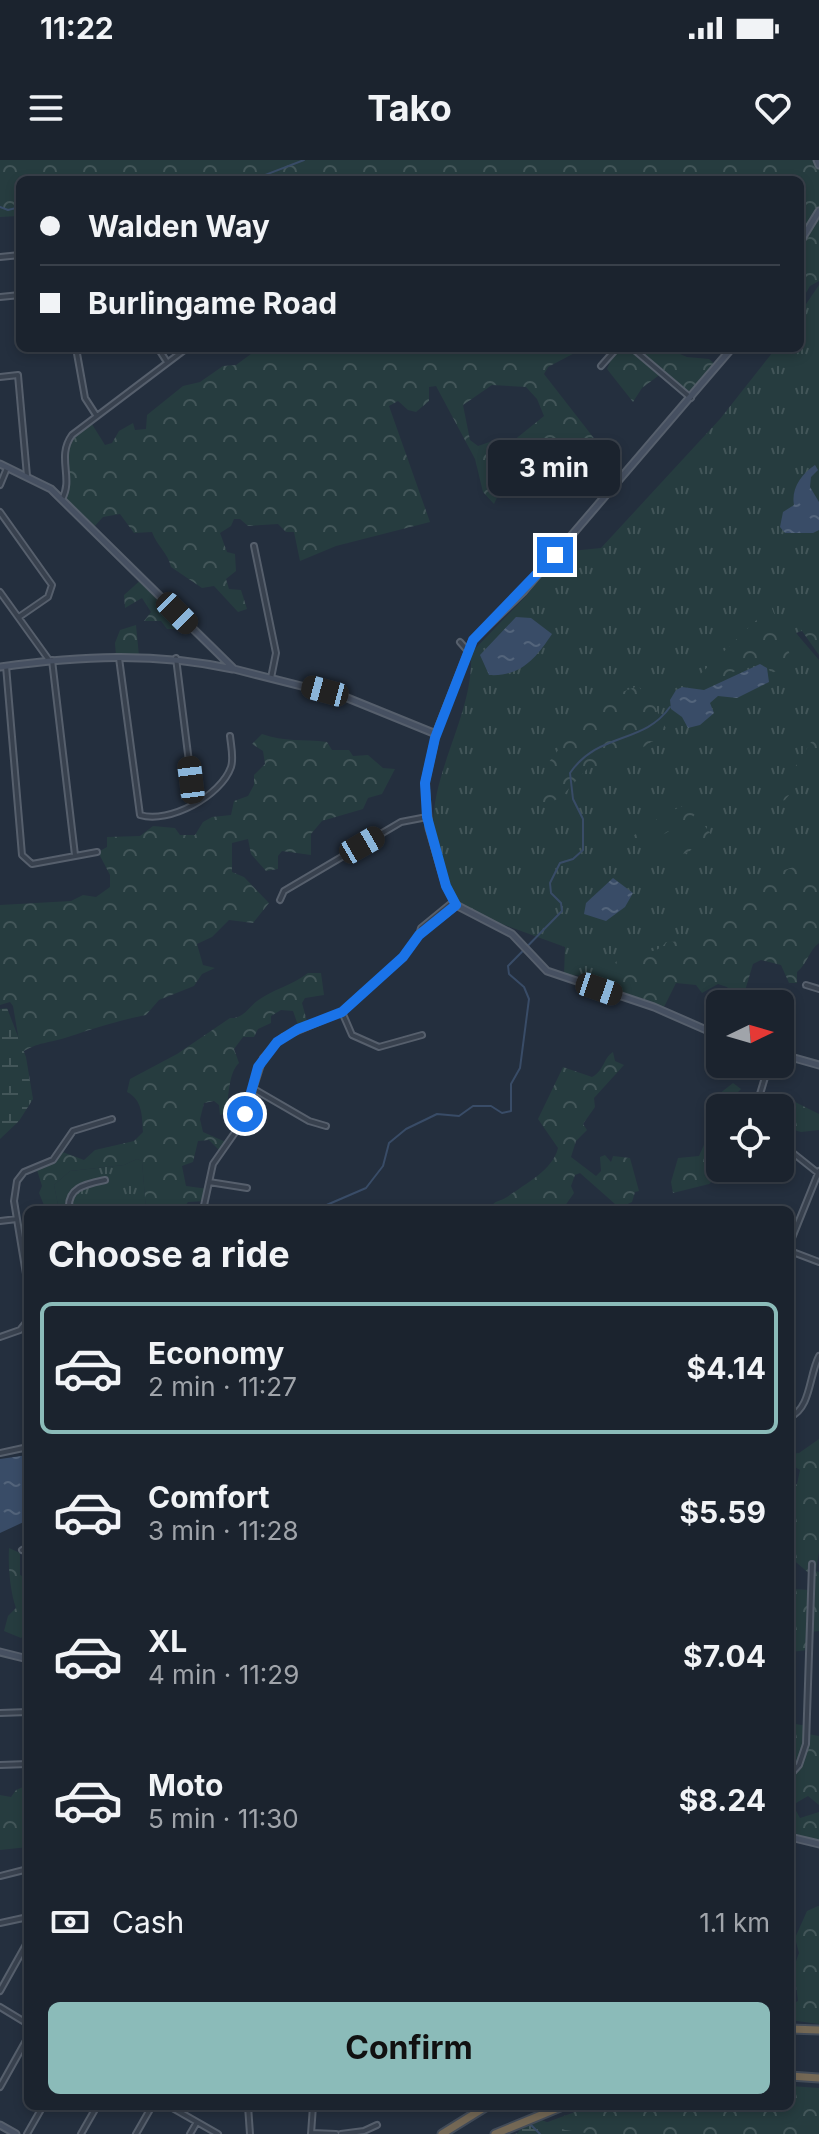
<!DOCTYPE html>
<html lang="en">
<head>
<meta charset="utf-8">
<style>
	:root { --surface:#1b232e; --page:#282f3a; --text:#f1f3f6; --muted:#a0a4aa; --line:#39404a; --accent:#8bbbb9 }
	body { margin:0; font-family:Inter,sans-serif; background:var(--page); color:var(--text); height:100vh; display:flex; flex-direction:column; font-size:30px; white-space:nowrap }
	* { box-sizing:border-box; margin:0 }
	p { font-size:26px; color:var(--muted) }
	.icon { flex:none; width:44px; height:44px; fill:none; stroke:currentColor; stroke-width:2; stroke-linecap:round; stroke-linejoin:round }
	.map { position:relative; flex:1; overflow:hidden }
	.side { position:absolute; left:24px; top:1046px; width:770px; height:904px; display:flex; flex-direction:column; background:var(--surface); border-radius:12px; box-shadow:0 4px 12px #0003,0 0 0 2px var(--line) }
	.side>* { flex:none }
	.guide { position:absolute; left:16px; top:16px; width:788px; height:176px; border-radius:12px; box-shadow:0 4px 12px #0003,0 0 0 2px var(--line); display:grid; align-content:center; height:176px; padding:0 24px; background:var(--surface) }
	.needle { width:52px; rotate:85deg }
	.fabs { position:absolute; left:706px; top:830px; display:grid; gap:16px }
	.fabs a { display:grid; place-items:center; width:88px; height:88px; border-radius:12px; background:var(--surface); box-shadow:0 4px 12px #0003,0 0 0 2px var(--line); font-size:40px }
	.end { position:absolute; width:36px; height:36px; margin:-18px; border:10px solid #1a73e8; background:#fff; box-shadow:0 0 0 4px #fff }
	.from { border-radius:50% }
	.bubble { position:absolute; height:56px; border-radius:12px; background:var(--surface); box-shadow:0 4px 12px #0003,0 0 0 2px var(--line); font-size:26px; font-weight:700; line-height:56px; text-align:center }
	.car { position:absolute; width:24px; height:48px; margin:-24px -12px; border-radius:10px; box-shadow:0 0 6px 2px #0007; background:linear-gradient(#222 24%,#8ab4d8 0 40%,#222 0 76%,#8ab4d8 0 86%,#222 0) }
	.guide b { display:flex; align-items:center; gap:28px; height:76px; font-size:30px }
	.guide b+b { border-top:2px solid var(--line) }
	.guide i { width:20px; height:20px; background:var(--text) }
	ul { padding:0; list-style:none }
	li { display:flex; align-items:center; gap:24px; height:132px; margin:0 16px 12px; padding:0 8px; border:4px solid transparent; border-radius:12px }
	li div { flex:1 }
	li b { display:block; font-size:30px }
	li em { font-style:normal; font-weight:700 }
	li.selected { border-color:var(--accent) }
	li>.icon { width:72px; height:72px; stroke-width:1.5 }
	h2 { padding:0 24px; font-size:36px; line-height:96px }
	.pay { display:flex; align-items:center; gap:20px; height:88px; padding:0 24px; font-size:30px }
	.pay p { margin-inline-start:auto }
	.button { display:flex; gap:16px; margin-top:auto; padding:16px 24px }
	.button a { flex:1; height:92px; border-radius:12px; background:var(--accent); color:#111; font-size:32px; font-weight:700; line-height:92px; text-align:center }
	.status { display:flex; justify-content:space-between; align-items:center; height:56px; padding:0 40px; background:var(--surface); direction:ltr }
	.status svg { height:22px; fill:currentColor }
	header { display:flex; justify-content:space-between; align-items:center; height:104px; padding:0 24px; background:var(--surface); font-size:36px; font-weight:700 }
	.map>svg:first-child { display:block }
</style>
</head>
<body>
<div class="status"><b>11:22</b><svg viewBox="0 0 49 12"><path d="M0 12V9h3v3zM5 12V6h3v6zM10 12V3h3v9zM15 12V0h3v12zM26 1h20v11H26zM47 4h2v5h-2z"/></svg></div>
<header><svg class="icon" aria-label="menu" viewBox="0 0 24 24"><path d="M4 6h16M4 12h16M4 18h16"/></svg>Tako<svg class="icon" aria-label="heart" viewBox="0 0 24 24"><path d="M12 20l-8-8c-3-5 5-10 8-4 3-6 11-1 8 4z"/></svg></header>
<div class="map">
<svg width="819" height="1974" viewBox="0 0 819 1974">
	<defs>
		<pattern id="grass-tufts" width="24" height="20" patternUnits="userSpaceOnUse" patternTransform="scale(2)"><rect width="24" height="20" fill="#263c3f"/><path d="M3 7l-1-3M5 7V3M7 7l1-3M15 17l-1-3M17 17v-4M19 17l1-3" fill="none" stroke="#435659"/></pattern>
		<pattern id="forest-crowns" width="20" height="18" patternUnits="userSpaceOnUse" patternTransform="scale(2)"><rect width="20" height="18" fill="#263c3f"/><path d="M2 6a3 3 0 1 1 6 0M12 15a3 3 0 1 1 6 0" fill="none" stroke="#435659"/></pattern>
		<pattern id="wetland-marsh" width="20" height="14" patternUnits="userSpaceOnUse" patternTransform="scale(2)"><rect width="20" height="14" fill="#263c3f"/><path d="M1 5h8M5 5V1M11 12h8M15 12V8" fill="none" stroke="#435659"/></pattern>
		<pattern id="water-ripples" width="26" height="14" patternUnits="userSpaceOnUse" patternTransform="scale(2)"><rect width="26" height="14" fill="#394c67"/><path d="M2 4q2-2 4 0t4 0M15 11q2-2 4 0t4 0" fill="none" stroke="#53647b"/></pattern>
	</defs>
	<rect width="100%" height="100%" fill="#242f3e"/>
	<path fill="url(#grass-tufts)" d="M819,125V465L796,473L819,500V720L634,822L564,814L565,787L460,749C448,724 433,695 433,667C433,607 474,553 471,493L526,436L561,392L601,388L720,259L776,188H800V153Z
		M137,999L142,1001L146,1050H59L54,1025L70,1011L124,1005Z"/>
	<path fill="url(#forest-crowns)" fill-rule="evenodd" d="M0,0H819V121L810,126L800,143V20H20V69L18,56L0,57Z
		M259,188H584L548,207L544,214L600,286L571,323L557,328L546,304L523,318L512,307L504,309V322L494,344L483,332L475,299L436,226L429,227V241L416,252L408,250L398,241L389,246L430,362L336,386L300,401L294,372H286L278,364L248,366L240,359H234L231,366L220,373L227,392L235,394L236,411L226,419L229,429L241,430L247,449L238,452L214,426L202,428L171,407C168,393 157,386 152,372L134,373L120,354L103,357L93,368L63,340C77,301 41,298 90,261L105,285L112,283L119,271L133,263L135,270L146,269L147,255L183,226L200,222L223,206L236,205ZM492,225L526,227L537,239L544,256L513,281L501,278L478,286L470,280L463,245Z
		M616,188H666L687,197L709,199L718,207L692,238L662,213L642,228L633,242L607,209Z
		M143,418L185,460L178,469H167L161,461H144L151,452L142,438L125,448L124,435Z
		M771,446L794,505L771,513L765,503L755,500L712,524L689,525Z
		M815,453H819V495L797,464L801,458L810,460Z
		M136,465L139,496H116L115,483L120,470Z
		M638,526L654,545L671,578L651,582L633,594L587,609L561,637L544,646L539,643L545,607L559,589L571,560L594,552L601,540Z
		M262,574C284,582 303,579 327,582L332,590H349L353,596L368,595L383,608L395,609L382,634L368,638L363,649L322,661L311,674V695L282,691L278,696V709L266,711L251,694L248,679L232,683V712L244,717L269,743L253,763L229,760L212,777L197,784L203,805L215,808L202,814L194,826L159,840L146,855C120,860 95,868 68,877C50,883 37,882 21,893L13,846L10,842L0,845V745L71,741L83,735L96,737L110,727V715L98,692L107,687V677L140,676L153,666L175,668L180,675H195L203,662L212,657L231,655L234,641L248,636L254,625V615L265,604L263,591L252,584Z
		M819,580V599L785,640L768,645L766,636L792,612L811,582Z
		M691,642L699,648L693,657L649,683H623L663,655Z
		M700,659L714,679L698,682L689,692L680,695L677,703L683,702L684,706L681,709L660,699C664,681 683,677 698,670Z
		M819,703V783C809,790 808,803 797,812V823H789L781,805L761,800L753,804L741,844L727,827L718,824L702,833L696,825L676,823L662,851L600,829L603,819L623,809V806L615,803L624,791C638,788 655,798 666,782C686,782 703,775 718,760L717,750L725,740H745C758,715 793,705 819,703Z
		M308,813H321L324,835L305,838L302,843L308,865L299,868L293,851L281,850L271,856V863L258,869L254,877H243L234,889L239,903C228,913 229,938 226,953L220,955L219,945L214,941L204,943L200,959L203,972L228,983L221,992L209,980L198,981L193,1002L182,1006L186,1026L208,1029L205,1041L188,1042L182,1050H146L142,1001L137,999L124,1005L70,1011L54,1025L59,1050H46L39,1033L42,1026L36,1007L60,991L84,1000L95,990L134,981L143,972C142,957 143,940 127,932L130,919L177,894L230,858C243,859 247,849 257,841C273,829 291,826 308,813Z
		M613,892L615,901L624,905L594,938L595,947L583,964L587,970L576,981L571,997L596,1016L601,1011L600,997L605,995L611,1002L613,996L630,998L639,1031L635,1032L632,1042L621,1047L615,1044L580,1013L575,1015L571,1026L574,1033L562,1050L491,1047C496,1039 500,1042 507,1037C525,1024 553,1010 558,988L538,959L563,907L592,917C605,910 603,898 613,892Z
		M733,923L741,929L733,937L737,948H720V982L713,991L723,1013L709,1024L673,1033L671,1022L678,998L699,996L717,956L714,948L719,934Z
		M787,938L819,954V970L801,972L780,966V948H772L774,941Z
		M819,1279V1392L816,1411L819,1412V1471L810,1472L808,1490L790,1492V1433L792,1429L811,1430V1415L790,1397V1327L797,1324L800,1310L790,1304V1294L799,1293Z
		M9,1388L20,1393V1415L28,1419V1471L21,1478L4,1471L8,1456L16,1448C10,1431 8,1406 9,1388Z
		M795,1564L808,1566V1574L819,1576V1645L808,1636L796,1643L795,1649L800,1658L819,1652V1684L790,1677V1575Z
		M28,1625V1687L0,1690V1635L11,1637L16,1630Z
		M818,1746H819V1864L790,1860V1845L798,1841L794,1807L799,1793L795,1778L807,1751Z
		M790,1926L819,1928V1974H515L591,1946H790Z"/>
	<path fill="url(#wetland-marsh)" d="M7,848L26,897L33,939L19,961L0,979V849Z
		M542,1960L565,1970L593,1974H518L519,1970Z"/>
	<path fill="url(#water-ripples)" d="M815,305L818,310L811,317L810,327L819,342V370L813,373H785L780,367L783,352L794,345C791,329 801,314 815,305Z
		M516,457L531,458L552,474C536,498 521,517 489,515L480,495Z
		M760,504L767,508L769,522L737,538L718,536L710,543L714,553L700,565L688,568L682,557L671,549L670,540L676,530L682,527L704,530Z
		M613,718L633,733L625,747L606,761L584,754L586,743Z
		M28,1295V1360L0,1373V1299Z"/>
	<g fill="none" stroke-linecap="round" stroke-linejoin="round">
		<path stroke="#394c67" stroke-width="2" d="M252,20L304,0
			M0,47L8,50L20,47
			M315,1050L366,1028L383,1006L389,983L406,969L437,954L459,956L473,946H491L502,953L511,951V924L520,908L529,839L524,827L509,814L508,806L562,751L561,743L551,733L550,723L560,703L573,699L583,690V659L573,639L570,613C599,571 643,585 670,547
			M530,1964L540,1974"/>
		<defs>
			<path id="street" d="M0,97L20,95
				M0,137L20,135
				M76,188L85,238L96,255
				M158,188L167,202
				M632,188L691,238
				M601,206L617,188
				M0,217L18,215L27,316
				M0,325L7,308
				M62,339C74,318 56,297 72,275L187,188
				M0,352L52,425L48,437L19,457
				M254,386L276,493L271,518
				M0,432L49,500
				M460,482L467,490
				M119,498L140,655C169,664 221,636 231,607C234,598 231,586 230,576
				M176,498L194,642
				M52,500L75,695
				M6,506L22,695L32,704L97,692
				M280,740L284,731L401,662L427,657
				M454,741L421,768L419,775L456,746
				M806,825L819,829
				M342,852L352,875L379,887L422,875
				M252,928L309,961L326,966
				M760,934L769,904
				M780,995L793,993L818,1013
				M209,1022L247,1028
				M69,1050C67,1027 86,1024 105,1020
				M203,1050L213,1004L243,961L263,898L283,877L342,852L403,797L419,775
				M0,1061L17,1059
				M790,1083L819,1011
				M790,1091L819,1102
				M28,1126L14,1041L17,1021L24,1012L53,1000L73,971L112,959
				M0,1177L20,1170L28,1160
				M790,1257C811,1248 809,1215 819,1196
				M0,1293L28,1287
				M22,1390L28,1387
				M0,1553L28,1552
				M0,1605L28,1604
				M790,1615L799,1605L806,1584L812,1404
				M0,1716L28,1709
				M0,1763L28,1757
				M0,1831L28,1781
				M0,1847L28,1864
				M0,1927L28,1877
				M169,1946L218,1974
				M248,1946L250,1974
				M311,1973L336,1974
				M27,1974L43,1946
				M81,1974L97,1946
				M136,1974L152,1946
				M190,1974L197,1962
				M311,1974L313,1946
				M341,1974L364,1971L377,1965"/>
			<path id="secondary" d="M817,0L819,5
				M800,82L819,51
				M0,304L51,329L234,509L345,537L436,574
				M0,507C80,496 154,492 233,509
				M720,876L654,847L547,811L512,774L456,745L446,726L429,668L425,623L436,574L473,480L523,432L732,188
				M780,894L819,905
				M0,1492L28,1499
				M790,1677L819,1684
				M0,1965L16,1974"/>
			<path id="highway" d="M790,1869L819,1870
				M790,1916L819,1918
				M442,1974L487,1946
				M495,1974L563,1946"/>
		</defs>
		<use href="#street" stroke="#565f6c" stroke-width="8"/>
		<use href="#secondary" stroke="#565f6c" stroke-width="9"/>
		<use href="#highway" stroke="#434c59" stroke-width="11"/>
		<use href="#street" stroke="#38414e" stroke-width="4"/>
		<use href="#secondary" stroke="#465061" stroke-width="5"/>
		<use href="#highway" stroke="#746855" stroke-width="7"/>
	</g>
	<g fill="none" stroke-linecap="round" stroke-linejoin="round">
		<path stroke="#1a73e8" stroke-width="10" d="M245,954L258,907L277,882L298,869L342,852L403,797L419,775L456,745L446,726L427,657L425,623L435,578L473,480L555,395"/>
	</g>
</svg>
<div class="fabs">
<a><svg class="needle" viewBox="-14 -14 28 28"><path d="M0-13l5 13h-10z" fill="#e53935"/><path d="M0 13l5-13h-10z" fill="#a0a4aa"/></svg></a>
<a><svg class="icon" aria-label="locate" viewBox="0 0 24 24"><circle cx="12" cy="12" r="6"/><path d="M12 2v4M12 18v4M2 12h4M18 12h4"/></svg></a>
</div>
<i class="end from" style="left:245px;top:954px"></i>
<i class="end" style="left:555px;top:395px"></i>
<div class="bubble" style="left:488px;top:280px;width:132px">3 min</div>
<i class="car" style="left:177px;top:453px;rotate:135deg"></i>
<i class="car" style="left:325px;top:531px;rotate:285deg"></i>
<i class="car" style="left:191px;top:620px;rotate:353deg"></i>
<i class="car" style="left:362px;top:685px;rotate:60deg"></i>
<i class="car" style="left:599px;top:829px;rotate:109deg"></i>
<div class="guide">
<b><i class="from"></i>Walden Way</b>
<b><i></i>Burlingame Road</b>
</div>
<section class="side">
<h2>Choose a ride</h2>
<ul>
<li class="selected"><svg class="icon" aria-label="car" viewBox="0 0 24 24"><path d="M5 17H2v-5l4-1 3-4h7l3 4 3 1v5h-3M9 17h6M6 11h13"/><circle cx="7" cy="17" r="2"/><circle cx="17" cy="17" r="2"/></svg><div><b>Economy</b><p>2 min · 11:27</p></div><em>$4.14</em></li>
<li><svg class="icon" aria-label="car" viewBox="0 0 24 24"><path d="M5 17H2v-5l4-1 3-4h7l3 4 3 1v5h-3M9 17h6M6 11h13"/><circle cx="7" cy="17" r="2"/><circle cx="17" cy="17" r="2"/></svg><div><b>Comfort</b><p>3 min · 11:28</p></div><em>$5.59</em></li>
<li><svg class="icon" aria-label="car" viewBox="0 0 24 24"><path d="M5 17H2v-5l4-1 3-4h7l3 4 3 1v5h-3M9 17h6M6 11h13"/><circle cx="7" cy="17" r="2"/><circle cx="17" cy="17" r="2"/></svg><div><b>XL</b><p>4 min · 11:29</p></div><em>$7.04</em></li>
<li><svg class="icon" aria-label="car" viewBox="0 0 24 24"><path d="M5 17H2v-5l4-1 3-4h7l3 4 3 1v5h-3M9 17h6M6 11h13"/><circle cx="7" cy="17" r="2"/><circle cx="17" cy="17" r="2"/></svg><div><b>Moto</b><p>5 min · 11:30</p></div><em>$8.24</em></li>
</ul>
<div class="pay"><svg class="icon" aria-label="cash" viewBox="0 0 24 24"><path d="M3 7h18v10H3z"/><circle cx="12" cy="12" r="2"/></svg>Cash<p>1.1 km</p></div>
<div class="button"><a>Confirm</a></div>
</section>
</div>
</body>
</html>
